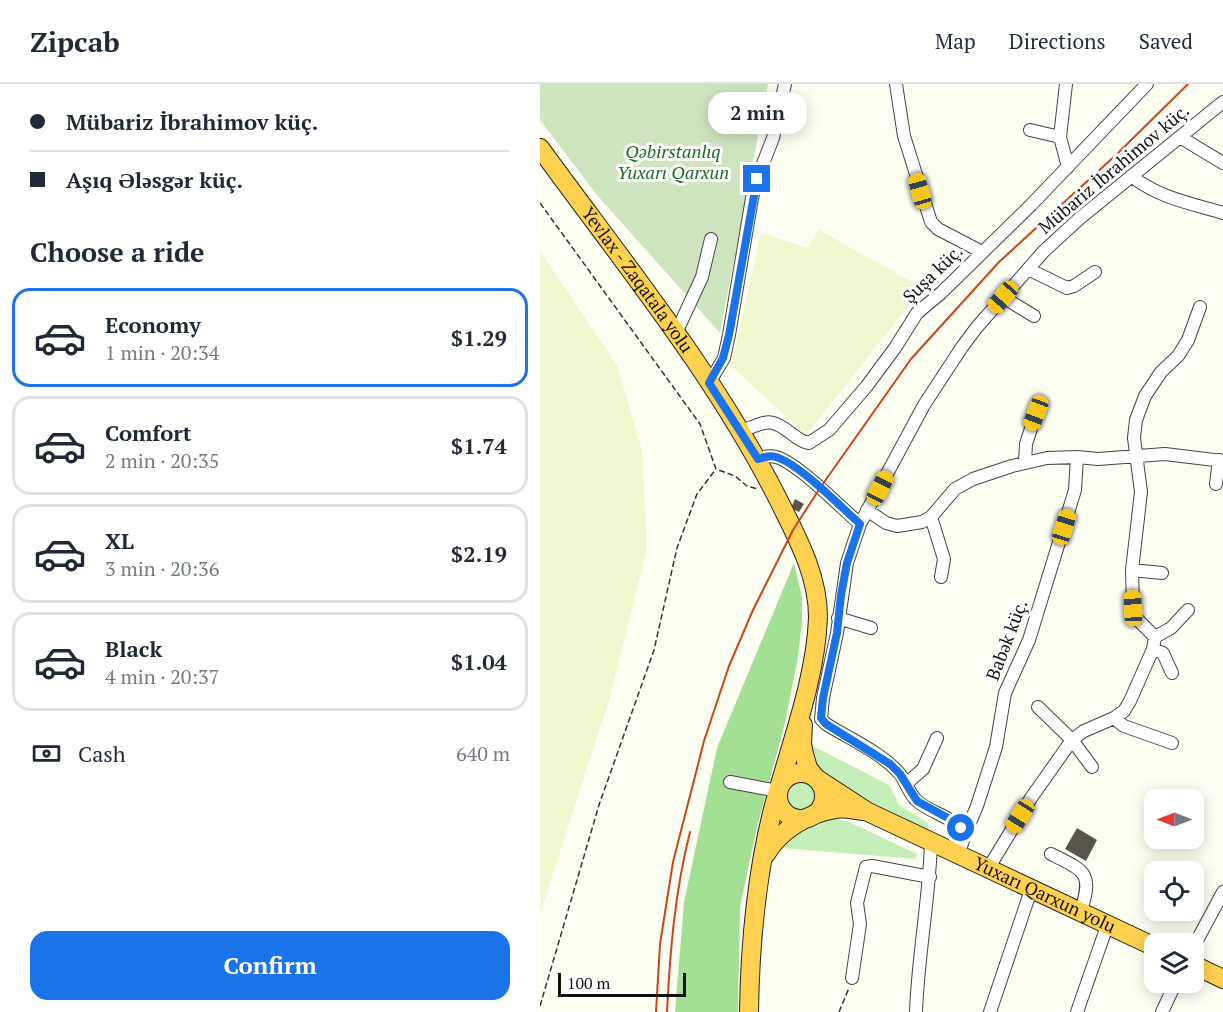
<!DOCTYPE html>
<html lang="en">
<head>
<meta charset="utf-8">
<style>
	:root { --surface:#fff; --page:#f2f2f3; --text:#1f2937; --muted:#747a83; --line:#e0e1e3; --accent:#1a73e8 }
	body { margin:0; font-family:"PT Serif",serif; background:var(--page); color:var(--text); height:100vh; display:flex; flex-direction:column; font-size:22px; white-space:nowrap }
	* { box-sizing:border-box; margin:0 }
	p { font-size:20px; color:var(--muted) }
	.icon { flex:none; width:33px; height:33px; fill:none; stroke:currentColor; stroke-width:2; stroke-linecap:round; stroke-linejoin:round }
	.map { position:relative; flex:1; overflow:hidden }
	.details { display:flex; flex-direction:column; background:var(--surface); width:540px }
	.details>* { flex:none }
	.hud { display:grid; align-content:center; height:132px; padding:0 30px; background:var(--surface) }
	.needle { width:39px; rotate:270deg }
	.tools { position:absolute; left:604px; top:705px; display:grid; gap:12px }
	.tools a { display:grid; place-items:center; width:60px; height:60px; border-radius:12px; background:var(--surface); box-shadow:0 3px 15px #0003; font-size:30px }
	.scale { position:absolute; left:18px; bottom:15px; width:128px; box-sizing:border-box; padding-left:6px; border:3px solid #101010; border-top:0; font-size:16px; line-height:21px; white-space:nowrap; color:#101010; -webkit-text-stroke:4px #fff; paint-order:stroke }
	.end { position:absolute; width:27px; height:27px; margin:-14px; border:8px solid #1a73e8; background:#fff; box-shadow:0 0 0 3px #fff }
	.from { border-radius:50% }
	.bubble { position:absolute; height:42px; border-radius:18px; background:var(--surface); box-shadow:0 3px 15px #0003; font-size:20px; font-weight:700; line-height:42px; text-align:center }
	.car { position:absolute; width:18px; height:36px; margin:-18px -9px; border-radius:8px; box-shadow:0 0 4px 2px #0007; background:linear-gradient(#f5c518 24%,#345 0 40%,#f5c518 0 76%,#345 0 86%,#f5c518 0) }
	.hud b { display:flex; align-items:center; gap:21px; height:57px; font-size:22px }
	.hud b+b { border-top:2px solid var(--line) }
	.hud i { width:15px; height:15px; background:var(--text) }
	ul { padding:0; list-style:none }
	li { display:flex; align-items:center; gap:18px; height:99px; margin:0 12px 9px; padding:0 18px; border:3px solid var(--line); border-radius:18px }
	li div { flex:1 }
	li b { display:block; font-size:22px }
	li em { font-style:normal; font-weight:700 }
	li.selected { border-color:var(--accent) }
	li>.icon { width:54px; height:54px; stroke-width:1.5 }
	h2 { padding:0 30px; font-size:27px; line-height:72px }
	.pay { display:flex; align-items:center; gap:15px; height:66px; padding:0 30px; font-size:22px }
	.pay p { margin-inline-start:auto }
	.primary-button { display:flex; gap:12px; margin-top:auto; padding:12px 30px }
	.primary-button a { flex:1; height:69px; border-radius:18px; background:var(--accent); color:#fff; font-size:24px; font-weight:700; line-height:69px; text-align:center }
	header { display:flex; align-items:center; gap:36px; box-sizing:border-box; height:84px; padding:0 30px; background:var(--surface); border-bottom:2px solid var(--line) }
	header strong { font-size:28px }
	nav { display:flex; gap:33px; margin-inline-start:auto; font-size:21px }
	main { display:flex; flex:1; min-height:0 }
	.map>svg:first-child { display:block }
</style>
</head>
<body>
<header>
<strong>Zipcab</strong>
<nav><a>Map</a><a>Directions</a><a>Saved</a></nav>
</header>
<main>
<section class="details">
<div class="hud">
<b><i class="from"></i>Mübariz İbrahimov küç.</b>
<b><i></i>Aşıq Ələsgər küç.</b>
</div>
<h2>Choose a ride</h2>
<ul>
<li class="selected"><svg class="icon" aria-label="car" viewBox="0 0 24 24"><path d="M5 17H2v-5l4-1 3-4h7l3 4 3 1v5h-3M9 17h6M6 11h13"/><circle cx="7" cy="17" r="2"/><circle cx="17" cy="17" r="2"/></svg><div><b>Economy</b><p>1 min · 20:34</p></div><em>$1.29</em></li>
<li><svg class="icon" aria-label="car" viewBox="0 0 24 24"><path d="M5 17H2v-5l4-1 3-4h7l3 4 3 1v5h-3M9 17h6M6 11h13"/><circle cx="7" cy="17" r="2"/><circle cx="17" cy="17" r="2"/></svg><div><b>Comfort</b><p>2 min · 20:35</p></div><em>$1.74</em></li>
<li><svg class="icon" aria-label="car" viewBox="0 0 24 24"><path d="M5 17H2v-5l4-1 3-4h7l3 4 3 1v5h-3M9 17h6M6 11h13"/><circle cx="7" cy="17" r="2"/><circle cx="17" cy="17" r="2"/></svg><div><b>XL</b><p>3 min · 20:36</p></div><em>$2.19</em></li>
<li><svg class="icon" aria-label="car" viewBox="0 0 24 24"><path d="M5 17H2v-5l4-1 3-4h7l3 4 3 1v5h-3M9 17h6M6 11h13"/><circle cx="7" cy="17" r="2"/><circle cx="17" cy="17" r="2"/></svg><div><b>Black</b><p>4 min · 20:37</p></div><em>$1.04</em></li>
</ul>
<div class="pay"><svg class="icon" aria-label="cash" viewBox="0 0 24 24"><path d="M3 7h18v10H3z"/><circle cx="12" cy="12" r="2"/></svg>Cash<p>640 m</p></div>
<div class="primary-button"><a>Confirm</a></div>
</section>
<div class="map">
<svg width="683" height="928" viewBox="0 0 683 928">
	<rect width="100%" height="100%" fill="#fefff3"/>
	<path fill="#f0f8d0" d="M279,146L383,204L266,351L191,282L221,149L267,164Z
		M0,167L77,281L102,366L107,464L69,616L0,830Z"/>
	<path fill="#c5eeb8" d="M271,661L349,701L359,721L388,739L389,748L289,697L275,680Z
		M244 711a17 17 0 1 1 34 0a17 17 0 1 1-34 0Z
		M296,735L307,737L377,770L376,775L241,764C254,748 277,739 296,735Z"/>
	<path fill="#a3e096" d="M254,479L262,513V538L258,573L245,639L217,743L200,823L198,928H135L144,818L177,664Z"/>
	<path fill="#cfe5c0" d="M0,0H228L180,249L56,110L0,36Z"/>
	<path fill="#5a554b" d="M255,415L264,420L259,428L251,424Z
		M537,744L557,756L546,777L525,765Z"/>
	<g fill="none" stroke-linecap="round" stroke-linejoin="round">
		<defs>
			<path id="minor" d="M356,0L364,52L391,138L398,145L442,168
				M526,0L520,53L528,83
				M490,46L520,53
				M640,53L683,79
				M591,92C620,114 649,119 683,129
				M488,185L527,204L534,202L555,188
				M463,213L494,232
				M136,249L162,193L171,155
				M169,299L184,274L189,251L212,114L217,95L233,54L245,0
				M201,347C227,338 229,332 252,350C257,354 262,358 269,359L289,346L326,303L355,264L377,229L401,209L491,121L607,0
				M218,375C224,373 230,371 236,373C258,379 301,424 320,440
				M485,378L486,360L496,329
				M676,400L679,376
				M327,426L346,439L357,442L382,438L391,433L415,405L433,395L472,382L507,374L537,373L558,375L625,370L683,377
				M391,433L404,475L401,493
				M592,486L622,489
				M298,534L331,544
				M615,553L631,544L648,526
				M613,565L623,569L632,589
				M498,623L532,656L552,683
				M574,634L584,642L632,659
				M190,698L238,707
				M366,700L383,685L397,654
				M425,750L437,722L456,663L465,609L489,556L535,406L537,373
				M511,770C547,788 553,789 540,830
				M418,772L425,750C414,732 391,730 376,716C368,708 366,697 359,689C342,669 308,654 286,640L281,635L283,614L297,549L307,479L320,440L384,321L422,263L437,243L504,167L540,134L683,18
				M448,785L491,714L532,656L544,647L574,634L584,627L590,617L613,565L615,553L596,534L593,524L592,486L601,408L594,354L596,336L605,312L621,288L638,272L648,256L660,223
				M654,862L683,808
				M312,894L320,840L317,819L326,783L332,782L390,793
				M376,928C378,872 389,816 391,760
				M450,928L491,806
				M537,928L567,842
				M622,928L636,898"/>
			<g id="highway">
				<path id="s1" d="M0,64C85,181 179,295 243,425C260,459 278,494 278,533C276,597 248,667 232,729C216,794 210,861 209,928"/>
				<path id="s2" d="M263,641L262,660L264,670L268,684L276,694L328,728L615,863"/>
				<circle cx="261" cy="712" r="23"/>
				<path d="M226,770C239,747 268,729 295,725C304,723 314,726 323,727"/>
				<path d="M654,881L683,895"/>
			</g>
		</defs>
		<use href="#minor" stroke="#434343" stroke-width="14"/>
		<use href="#highway" stroke="#212121" stroke-width="20"/>
		<path stroke="#323232" stroke-width="1.5" stroke-dasharray="6 3" stroke-linecap="butt" d="M0,119L160,340L176,385L195,392L207,402L218,405
			M0,922L59,721L114,566L137,464L157,410L176,385
			M299,928L309,904"/>
		<use href="#minor" stroke="#fff" stroke-width="12"/>
		<use href="#highway" stroke="#ffd151" stroke-width="18"/>
		<path stroke="#ce441a" stroke-width="2" d="M116,928L120,860L133,778L164,657L189,582L213,526L253,446L280,404L371,275L459,178L577,70L648,0
			M127,928C130,867 135,807 150,748"/>
	</g>
	<g fill="none" stroke-linecap="round" stroke-linejoin="round">
		<path stroke="#1a73e8" stroke-width="8" d="M217,95L189,251L183,274L169,299L218,375C224,373 230,371 236,373C258,379 301,423 320,440L307,479L301,511L297,549L283,614L281,634L286,640L350,680L360,690L377,717L415,738L421,744"/>
	</g>
	<g text-anchor="middle" stroke-width="6" stroke-linejoin="round" paint-order="stroke">
		<g font-size="18" font-style="italic" fill="#196f1f" stroke="#fff">
			<text x="133" y="74">Qəbirstanlıq<tspan x="133" dy="21">Yuxarı Qarxun</tspan></text>
		</g>
		<g font-size="18" fill="#101010" stroke="#fff">
			<text transform="translate(574 85) rotate(-40)" y="6">Mübariz İbrahimov küç.</text>
			<text transform="translate(393 190) rotate(-44)" y="6">Şuşa küç.</text>
			<text dy="6" stroke="none"><textPath href="#s1" startOffset="164">Yevlax - Zaqatala yolu</textPath></text>
			<text transform="translate(467 556) rotate(-69)" y="6">Babək küç.</text>
			<text dy="6" stroke="none"><textPath href="#s2" startOffset="314">Yuxarı Qarxun yolu</textPath></text>
		</g>
	</g>
</svg>
<div class="tools">
<a><svg class="needle" viewBox="-14 -14 28 28"><path d="M0-13l5 13h-10z" fill="#e53935"/><path d="M0 13l5-13h-10z" fill="#747a83"/></svg></a>
<a><svg class="icon" aria-label="locate" viewBox="0 0 24 24"><circle cx="12" cy="12" r="6"/><path d="M12 2v4M12 18v4M2 12h4M18 12h4"/></svg></a>
<a><svg class="icon" aria-label="layers" viewBox="0 0 24 24"><path d="M12 4l9 5-9 5-9-5zM3 14l9 5 9-5"/></svg></a>
</div>
<div class="scale">100 m</div>
<i class="end from" style="left:421px;top:744px"></i>
<i class="end" style="left:217px;top:95px"></i>
<div class="bubble" style="left:168px;top:8px;width:99px">2 min</div>
<i class="car" style="left:380px;top:107px;rotate:344deg"></i>
<i class="car" style="left:463px;top:213px;rotate:221deg"></i>
<i class="car" style="left:496px;top:329px;rotate:201deg"></i>
<i class="car" style="left:340px;top:404px;rotate:27deg"></i>
<i class="car" style="left:524px;top:443px;rotate:17deg"></i>
<i class="car" style="left:593px;top:524px;rotate:357deg"></i>
<i class="car" style="left:480px;top:732px;rotate:212deg"></i>
</div>
</main>
</body>
</html>
